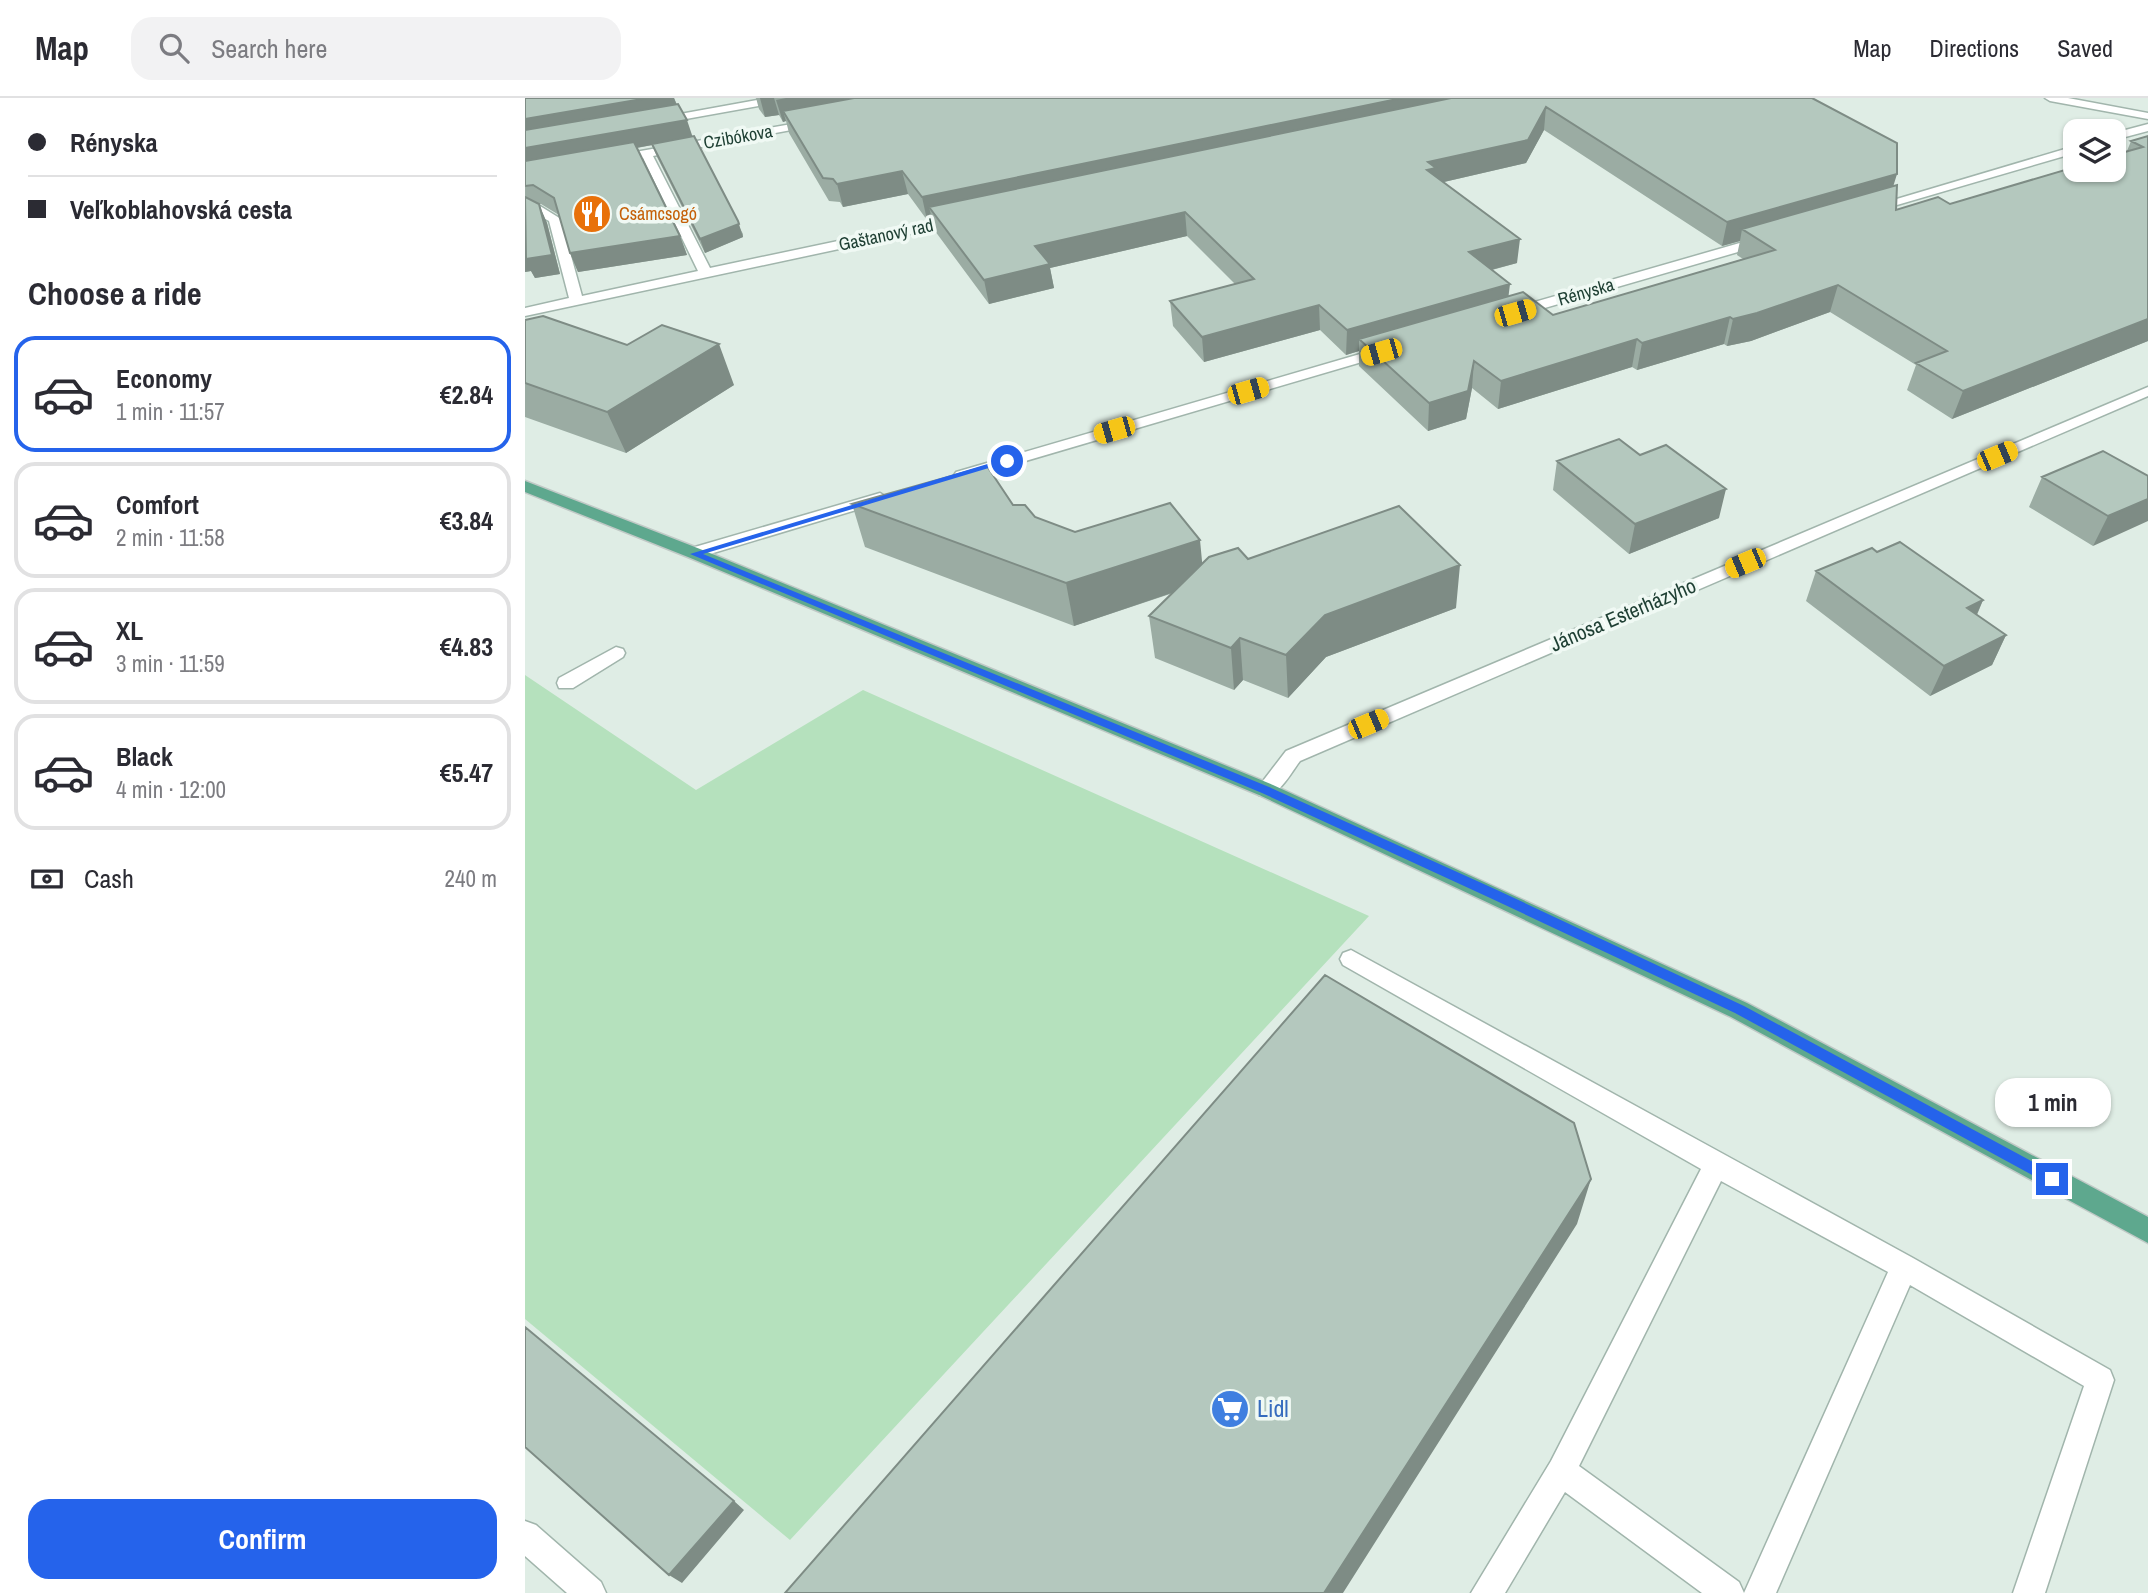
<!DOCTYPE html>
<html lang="en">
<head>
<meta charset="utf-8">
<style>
	:root { --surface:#fff; --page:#f2f2f3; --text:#2b2b33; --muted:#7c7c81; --line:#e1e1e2; --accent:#2563eb }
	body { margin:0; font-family:"Archivo Narrow",sans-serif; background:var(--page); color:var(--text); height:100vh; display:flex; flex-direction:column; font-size:26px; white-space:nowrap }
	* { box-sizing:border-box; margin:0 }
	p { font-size:23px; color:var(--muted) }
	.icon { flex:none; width:38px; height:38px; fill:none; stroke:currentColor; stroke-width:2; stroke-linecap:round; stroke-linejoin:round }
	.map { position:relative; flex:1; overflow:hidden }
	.side { display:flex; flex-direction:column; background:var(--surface); width:525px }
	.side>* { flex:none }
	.banner { display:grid; align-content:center; height:154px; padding:0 28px; background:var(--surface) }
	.buttons { position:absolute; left:1538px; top:21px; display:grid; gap:14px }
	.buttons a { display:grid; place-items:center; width:63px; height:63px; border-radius:14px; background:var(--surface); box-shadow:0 2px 5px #0004; font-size:35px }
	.end { position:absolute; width:32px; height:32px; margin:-16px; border:9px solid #2563eb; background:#fff; box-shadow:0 0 0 4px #fff }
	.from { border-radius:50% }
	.bubble { position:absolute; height:49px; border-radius:21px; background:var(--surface); box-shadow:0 2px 5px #0004; font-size:23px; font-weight:800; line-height:49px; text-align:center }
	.car { position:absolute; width:21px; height:42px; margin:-21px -10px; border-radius:9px; box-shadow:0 0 5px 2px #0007; background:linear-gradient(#f5c518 24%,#345 0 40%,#f5c518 0 76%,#345 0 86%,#f5c518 0) }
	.banner b { display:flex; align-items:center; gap:24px; height:66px; font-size:26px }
	.banner b+b { border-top:2px solid var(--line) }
	.banner i { width:18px; height:18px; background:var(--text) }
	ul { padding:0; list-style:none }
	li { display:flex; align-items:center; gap:21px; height:116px; margin:0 14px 10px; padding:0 14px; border:4px solid var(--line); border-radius:21px }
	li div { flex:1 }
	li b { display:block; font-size:26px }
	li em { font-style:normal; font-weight:800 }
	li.selected { border-color:var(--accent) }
	li>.icon { width:63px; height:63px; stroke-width:1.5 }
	h2 { padding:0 28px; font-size:32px; line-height:84px }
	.pay { display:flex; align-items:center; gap:18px; height:77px; padding:0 28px; font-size:26px }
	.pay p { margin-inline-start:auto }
	.button { display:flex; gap:14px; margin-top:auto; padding:14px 28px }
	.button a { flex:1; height:80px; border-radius:21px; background:var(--accent); color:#fff; font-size:28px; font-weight:800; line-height:80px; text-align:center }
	header { display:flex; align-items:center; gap:42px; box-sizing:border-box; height:98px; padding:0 35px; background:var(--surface); border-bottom:2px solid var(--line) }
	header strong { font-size:33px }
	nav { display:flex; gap:38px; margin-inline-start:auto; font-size:24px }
	.search { width:490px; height:63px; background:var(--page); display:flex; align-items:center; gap:18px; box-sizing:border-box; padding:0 24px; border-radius:21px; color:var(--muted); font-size:26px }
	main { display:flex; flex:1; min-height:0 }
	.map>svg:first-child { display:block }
</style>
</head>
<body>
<header>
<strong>Map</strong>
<div class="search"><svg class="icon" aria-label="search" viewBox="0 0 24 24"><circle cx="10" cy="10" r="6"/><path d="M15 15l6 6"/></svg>Search here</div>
<nav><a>Map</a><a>Directions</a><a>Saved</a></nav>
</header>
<main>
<section class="side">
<div class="banner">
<b><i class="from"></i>Rényska</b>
<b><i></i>Veľkoblahovská cesta</b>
</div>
<h2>Choose a ride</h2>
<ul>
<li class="selected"><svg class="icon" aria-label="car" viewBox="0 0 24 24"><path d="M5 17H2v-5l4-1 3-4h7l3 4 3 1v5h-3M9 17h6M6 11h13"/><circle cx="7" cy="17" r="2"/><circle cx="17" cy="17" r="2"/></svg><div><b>Economy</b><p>1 min · 11:57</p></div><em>€2.84</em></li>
<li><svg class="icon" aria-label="car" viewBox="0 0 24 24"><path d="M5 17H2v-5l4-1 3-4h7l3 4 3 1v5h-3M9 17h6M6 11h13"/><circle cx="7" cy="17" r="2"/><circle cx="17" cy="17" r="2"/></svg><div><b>Comfort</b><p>2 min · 11:58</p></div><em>€3.84</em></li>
<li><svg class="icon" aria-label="car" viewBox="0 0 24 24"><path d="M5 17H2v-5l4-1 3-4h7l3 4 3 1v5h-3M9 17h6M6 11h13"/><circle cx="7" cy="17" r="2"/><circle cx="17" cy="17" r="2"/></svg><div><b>XL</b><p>3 min · 11:59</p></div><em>€4.83</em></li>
<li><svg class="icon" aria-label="car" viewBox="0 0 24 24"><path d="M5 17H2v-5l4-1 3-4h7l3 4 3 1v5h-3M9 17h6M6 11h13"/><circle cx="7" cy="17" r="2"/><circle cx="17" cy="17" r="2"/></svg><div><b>Black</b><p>4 min · 12:00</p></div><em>€5.47</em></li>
</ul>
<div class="pay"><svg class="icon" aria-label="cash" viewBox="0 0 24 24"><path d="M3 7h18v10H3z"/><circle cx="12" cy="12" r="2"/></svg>Cash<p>240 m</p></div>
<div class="button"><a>Confirm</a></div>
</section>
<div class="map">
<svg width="1623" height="1495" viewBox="0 0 1623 1495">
	<rect width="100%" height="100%" fill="#dfede5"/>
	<path fill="#b5e1bd" d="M0,577L171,692L338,592L844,818L265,1442L0,1221Z"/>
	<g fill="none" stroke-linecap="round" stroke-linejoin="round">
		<defs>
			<path id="minor" d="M243,0H267L262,3L133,26L127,23L133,20Z
				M1520,0H1543L1623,15V21L1525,3Z
				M289,22L295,25L293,27L128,58L185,170L436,117L442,121L436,125L0,218V210L44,200L24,123L9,115L0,117V109L15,108L36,121L57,198L173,173L118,60L86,66L80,62L82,59Z
				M1623,26V33L1589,42V35Z
				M1550,48V55L1348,114H1340L1338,111Z
				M1239,138L1244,139V145L992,218H982L980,215L982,212Z
				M859,249L864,250L866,253L864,256L443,380H431L429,377L431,374Z
				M1623,289V298L775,663C765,676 752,703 734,697L731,692L761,653Z
				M355,395L363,400L361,403L175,459L169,460L160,455L163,451Z
				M91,549L98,551L100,555L98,559L48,590H34L32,585L34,580Z
				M826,852L1388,1160L1585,1272L1589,1282L1520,1495H1488L1559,1288L1385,1187L1251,1495H1219L1363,1174L1196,1083L1054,1368L1214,1484L1219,1495H1177L1040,1394L980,1495H946L1026,1363L1176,1071L818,867L815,861L818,855Z
				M0,1423L11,1427L76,1484L81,1495H42L0,1458Z"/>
			<path id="major" d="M0,383L175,451L748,687L1222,905L1623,1119V1145L1206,919L734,697L163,459L0,394Z"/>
		</defs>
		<use href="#minor" stroke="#a1b5ac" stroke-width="3"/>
		<use href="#major" stroke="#c0c9c6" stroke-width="3"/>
		<use href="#minor" fill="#fff" fill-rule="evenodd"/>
		<use href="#major" fill="#5ea88e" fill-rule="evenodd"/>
	</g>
	<path fill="#9baca3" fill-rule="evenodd" d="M0,0H149L167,39L218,136V139L180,155L132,59L127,47L112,50L155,138L162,157L53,174L45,155L34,117L16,106H13L22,125L35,176L10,180L6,173L0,174Z
		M231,0H1287L1368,88L1371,112L1425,106L1602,53L1606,43L1623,38V243L1427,321L1382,292L1391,267L1305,214L1226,243L1202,248L1199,246L1112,272L1107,269L973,311L947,290L941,321L903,333L834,268V253L821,257L795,232L679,264L648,228L645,203L710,186L662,138L525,170L529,190L464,206L410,133L407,121L402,122L383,96L318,109L315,104L304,103L264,35L261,23L258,24L254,17L240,19L234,11ZM1019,32L1197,148L1215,143L1212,157L1218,161L1028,217L984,198L967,172L992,165L919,84L1001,65Z
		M0,222L209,287L101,355L0,319Z
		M1115,357L1194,420L1104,456L1028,392L1032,363Z
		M1623,378L1568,448L1504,409L1517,379Z
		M327,406L488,407L510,419L550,434L677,467L723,461L931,510L801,559L763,600L718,582L709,592L630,560L624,518L648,495L549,528L340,449Z
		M1352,454L1458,502L1452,517L1481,537L1467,567L1405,598L1281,503L1291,473Z"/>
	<path fill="#7e8c85" d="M123,0H149L154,13L0,40V21Z
		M235,0H249L254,17L240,19Z
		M261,0H392L258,13L261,23L258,24L251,2Z
		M877,0H981L404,109L407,121L402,122L397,99Z
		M1021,9L1019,32L1001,65L910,86L901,95L903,64Z
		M162,22L168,40L0,69V50Z
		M377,73L383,96L318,109L312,86Z
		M1372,76L1365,99L1217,131L1215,143L1197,148L1202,124Z
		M14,106L22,125L35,176L10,180L6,173L0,174V154Z
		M660,114L662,138L525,170L529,190L464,206L459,182L510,148Z
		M213,123L218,139L180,155L175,141Z
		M155,138L162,157L53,174L45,155Z
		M995,141L992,165L943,178L944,154Z
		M985,186L982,210L834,241V253L821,257L822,232Z
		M1313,187L1305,214L1226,243L1202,248L1208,221Z
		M794,207L795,232L679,264L677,239Z
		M1205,219L1199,246L1112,272L1117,245Z
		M1623,221V243L1427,321L1438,293Z
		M1112,241L1107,269L973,311L976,283Z
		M194,246L209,287L101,355L82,314Z
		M949,263L947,290L941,321L903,333L904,305Z
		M1201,391L1194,420L1104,456L1110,426Z
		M1623,401V423L1568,448L1583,418Z
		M675,442L679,484L549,528L541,485Z
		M935,467L931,510L801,559L763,600L761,557L800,517Z
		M1458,502L1445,532L1442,510Z
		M1481,537L1467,567L1405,598L1419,568Z
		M715,540L718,582L709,592L706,550Z
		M1066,1081L1052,1126L818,1495H799Z
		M209,1403L219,1412L157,1485L144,1477Z"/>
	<path fill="#b4c8be" stroke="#7e8c85" stroke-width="2" d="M0,0H123L0,21Z
		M329,0H877L397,99L377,73L312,86L308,81L298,80L258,13Z
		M926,0H1287L1372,45V76L1202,124L1021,9L1003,42L903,64L911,70L902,72L995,141L944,154L985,186L822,232L794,207L677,239L645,203L729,181L660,114L510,148L525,166L459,182L404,109Z
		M153,6L162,22L0,50V32Z
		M169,38L213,123L214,126L175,141L127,46Z
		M1623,38V221L1438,293L1391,265L1422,253L1313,187L1232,215L1208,221L1205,219L1117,245L1112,241L976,283L949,263L943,293L904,305L834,241L998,194L1028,217L1250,152L1217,131L1372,87L1371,112L1413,99L1425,106L1550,69V72H1589V57L1618,49L1606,43Z
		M109,44L155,138L45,155L29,100L8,87L0,88V63Z
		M0,99L14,106L27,157L1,161Z
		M18,218L102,247L137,227L194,246L82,314L0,285V222Z
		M1094,341L1115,357L1141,347L1201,391L1110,426L1032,363Z
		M1578,353L1623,378V401L1583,418L1517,379Z
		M462,368L488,407H500L510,419L550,434L645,405L675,442L541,485L327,406Z
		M874,408L935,467L800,517L761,557L715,540L706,550L624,518L684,459L713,450L723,461Z
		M1375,444L1458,502L1442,510L1481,537L1419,568L1291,473L1347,450L1352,454Z
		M800,877L1049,1025L1066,1081L799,1495H260Z
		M0,1229L209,1403L144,1477L0,1349Z"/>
	<path fill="#2563eb" d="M479,361L487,363L178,456L744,689L972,792L1219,908L1532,1077V1085H1522L1210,915L963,799L737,695L165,456Z"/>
	<defs>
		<symbol id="restaurant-disc" viewBox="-11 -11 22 22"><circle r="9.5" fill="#e8710a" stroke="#f0f9f4"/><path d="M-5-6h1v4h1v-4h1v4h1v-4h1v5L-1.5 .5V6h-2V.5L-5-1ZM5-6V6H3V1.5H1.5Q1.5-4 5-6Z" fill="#fff"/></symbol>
		<symbol id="supermarket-disc" viewBox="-11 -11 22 22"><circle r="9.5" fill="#3f7fe0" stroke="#f0f9f4"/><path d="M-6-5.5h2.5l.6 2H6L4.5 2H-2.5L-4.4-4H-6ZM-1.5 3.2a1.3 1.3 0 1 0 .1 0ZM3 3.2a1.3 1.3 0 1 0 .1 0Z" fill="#fff"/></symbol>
	</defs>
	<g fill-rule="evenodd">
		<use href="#restaurant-disc" x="45" y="94" width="44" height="44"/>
		<use href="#supermarket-disc" x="683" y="1289" width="44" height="44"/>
	</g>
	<g text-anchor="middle" stroke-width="7" stroke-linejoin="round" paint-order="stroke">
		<g font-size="18" fill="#1e3f33" stroke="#f0f9f4">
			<text transform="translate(213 39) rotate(-10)" y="6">Czibókova</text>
			<text transform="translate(361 137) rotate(-12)" y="6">Gaštanový rad</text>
			<text transform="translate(1061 194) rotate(-16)" y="6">Rényska</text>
		</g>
		<g font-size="18" fill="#c56008" stroke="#f0f9f4" text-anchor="start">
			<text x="94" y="122">Csámcsogó</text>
		</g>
		<g font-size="21" fill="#1e3f33" stroke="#f0f9f4">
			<text transform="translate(1098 517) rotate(-23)" y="7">Jánosa Esterházyho</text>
		</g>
		<g font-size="24" fill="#366cbe" stroke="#f0f9f4" text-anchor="start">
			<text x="732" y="1319">Lidl</text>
		</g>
	</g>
</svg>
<div class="buttons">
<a><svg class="icon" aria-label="layers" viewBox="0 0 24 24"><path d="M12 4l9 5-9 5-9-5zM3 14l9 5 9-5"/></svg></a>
</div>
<i class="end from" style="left:482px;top:363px"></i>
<i class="end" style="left:1527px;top:1081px"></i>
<div class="bubble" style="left:1470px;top:980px;width:116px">1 min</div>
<i class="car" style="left:990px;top:215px;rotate:74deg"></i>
<i class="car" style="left:856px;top:254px;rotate:254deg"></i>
<i class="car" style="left:723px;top:293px;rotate:74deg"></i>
<i class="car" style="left:589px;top:332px;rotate:254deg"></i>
<i class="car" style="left:1472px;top:358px;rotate:67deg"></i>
<i class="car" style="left:1220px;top:465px;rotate:247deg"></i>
<i class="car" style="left:843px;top:626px;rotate:67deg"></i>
</div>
</main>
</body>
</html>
